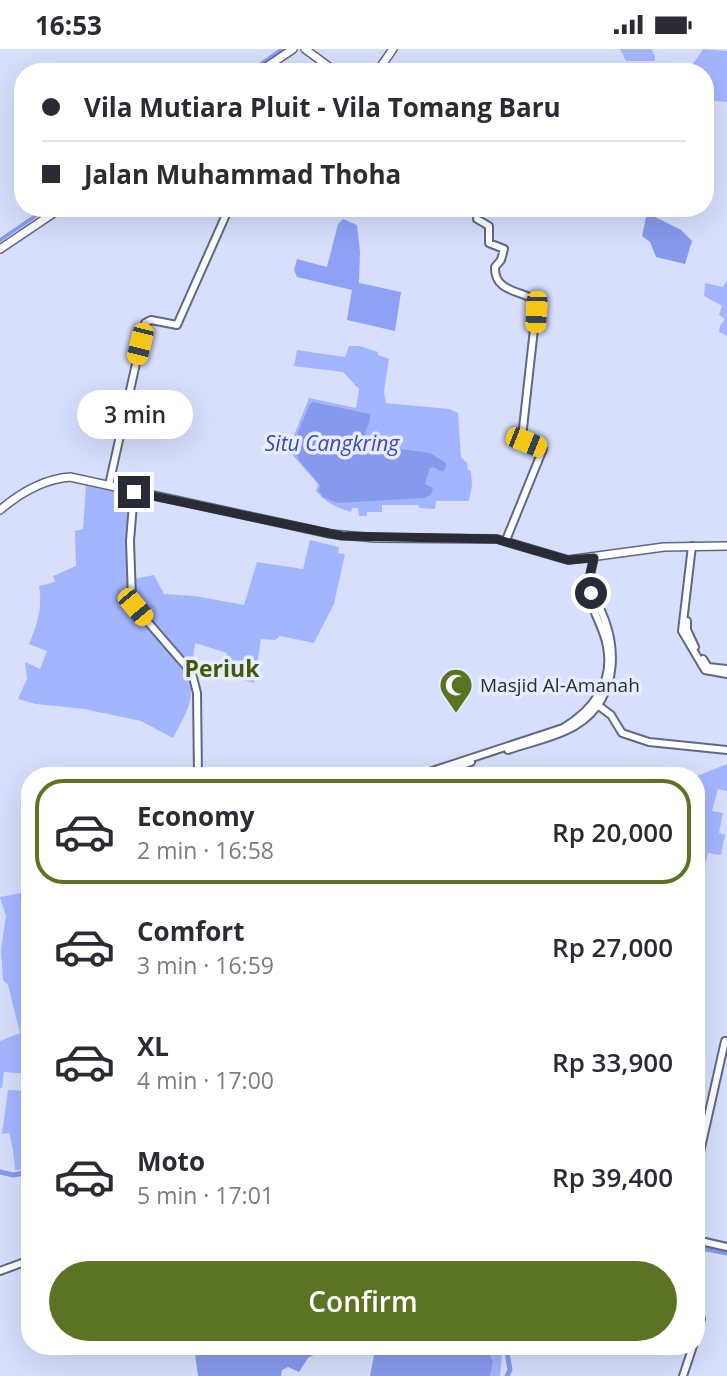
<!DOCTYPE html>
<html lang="en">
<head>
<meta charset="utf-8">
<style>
	:root { --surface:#fff; --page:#f7f7f7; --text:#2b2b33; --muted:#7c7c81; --line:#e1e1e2; --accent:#5d7324 }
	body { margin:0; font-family:"Open Sans",sans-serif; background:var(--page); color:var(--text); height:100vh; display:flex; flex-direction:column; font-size:26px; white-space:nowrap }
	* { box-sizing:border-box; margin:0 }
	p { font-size:23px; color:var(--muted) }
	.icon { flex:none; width:38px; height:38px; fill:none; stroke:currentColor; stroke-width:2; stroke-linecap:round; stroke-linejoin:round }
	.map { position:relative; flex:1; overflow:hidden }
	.details { position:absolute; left:21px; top:718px; width:684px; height:588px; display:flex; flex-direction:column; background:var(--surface); border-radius:28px; box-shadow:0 7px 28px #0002 }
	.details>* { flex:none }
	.hud { position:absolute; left:14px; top:14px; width:700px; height:154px; border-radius:28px; box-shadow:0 7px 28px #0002; display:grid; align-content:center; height:154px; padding:0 28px; background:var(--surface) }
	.end { position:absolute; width:32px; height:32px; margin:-16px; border:9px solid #292c37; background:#fff; box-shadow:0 0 0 4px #fff }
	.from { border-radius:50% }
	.bubble { position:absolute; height:49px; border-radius:24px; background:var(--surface); box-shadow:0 7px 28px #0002; font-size:23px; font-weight:600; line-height:49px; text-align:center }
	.car { position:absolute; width:21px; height:42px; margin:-21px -10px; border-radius:9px; box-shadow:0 0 5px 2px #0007; background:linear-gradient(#f5c518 24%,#345 0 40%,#f5c518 0 76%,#345 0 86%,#f5c518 0) }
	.hud b { display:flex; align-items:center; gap:24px; height:66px; font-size:26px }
	.hud b+b { border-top:2px solid var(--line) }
	.hud i { width:18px; height:18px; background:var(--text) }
	ul { padding:12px 0 0; list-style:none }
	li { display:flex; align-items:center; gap:21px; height:105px; margin:0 14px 10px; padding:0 14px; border:4px solid transparent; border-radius:28px }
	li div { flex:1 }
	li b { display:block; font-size:26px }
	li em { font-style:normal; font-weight:600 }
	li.active { border-color:var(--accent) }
	li>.icon { width:63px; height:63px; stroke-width:1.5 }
	.button { display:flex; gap:14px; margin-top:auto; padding:14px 28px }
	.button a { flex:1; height:80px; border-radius:42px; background:var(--accent); color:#fff; font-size:28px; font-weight:600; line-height:80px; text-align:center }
	.status { display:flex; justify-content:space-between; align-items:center; height:49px; padding:0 35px; background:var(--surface); direction:ltr }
	.status svg { height:19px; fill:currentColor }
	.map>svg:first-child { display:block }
</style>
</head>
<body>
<div class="status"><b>16:53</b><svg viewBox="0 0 49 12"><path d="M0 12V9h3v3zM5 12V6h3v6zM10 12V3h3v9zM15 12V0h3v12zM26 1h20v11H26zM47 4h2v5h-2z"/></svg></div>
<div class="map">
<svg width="727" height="1327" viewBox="0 0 727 1327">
	<rect width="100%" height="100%" fill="#d7dffd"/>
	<path fill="#a4b5ff" d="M620,0H651L655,7V12H626Z
		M703,0L727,2V53L705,51V23H693V15Z
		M727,231V287L719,283L720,277L725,270L719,266L722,257L704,247L705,234L723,238Z
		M349,297H360L378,303V306L389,310L384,342L386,354L449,360L458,364L461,408L467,414L468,421L471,422L472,437L469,452H436L435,460L420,459L418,456H382V463H367V467H359L358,459H352L351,463C337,459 326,454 316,442L318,435L288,401L309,349L356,359L359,340L343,323L294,317L297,301L345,308Z
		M86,437L134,446V530L154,526L164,545L195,547L244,556L257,513L303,520L310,491L339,498L338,504L345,505L334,555L314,594L280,587L275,591L261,590L254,634L230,628L224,617L227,604L195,594L193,612L203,614L204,623L189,627C196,651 184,668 173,689L141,672L84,660L36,655L18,650L27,630L25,613L40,620L47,602L29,595C37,576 43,558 39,537L55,533L53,527L76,517L75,482L83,480Z
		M727,715V742L718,740L712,762L723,764L719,784L725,786L721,806L708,804L703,824L697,822V727Z
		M21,844L30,847V1025L4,1023L2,1039H0V992L20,984L8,936L3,931L1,900L6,867L0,848Z
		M8,1041L30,1042V1120L15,1121L13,1100L9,1084L2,1085Z
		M479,1297H499L502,1305L500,1327H490L493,1313L489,1303L470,1300Z"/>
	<path fill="#8fa1f7" d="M343,170L357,176L360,203L359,234L401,243L395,282L347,271L352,241L297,228L294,221L297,210L327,218L338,175Z"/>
	<path fill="#8799ed" d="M647,164L681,181L692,192L685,215L656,208L650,193L642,187Z
		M313,353L370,365C372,372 364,380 366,388L382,391L386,398L430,404L446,414V418L443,423L433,418L430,419L425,435L433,439L431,446L424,449L337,454L323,448L319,442L320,436L299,411L292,397L310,355Z
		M194,1297H312V1301L317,1304L308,1309L299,1323L288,1318L282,1321L281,1327H198Z
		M368,1297H462L489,1303L493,1313L490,1327H370L374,1306Z"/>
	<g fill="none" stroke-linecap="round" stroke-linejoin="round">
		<path stroke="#8799ed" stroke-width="2" d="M21,847L30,865"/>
		<path stroke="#8799ed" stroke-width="3.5" d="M249,23L282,0
			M0,191L47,159"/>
		<path stroke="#8799ed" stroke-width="5" d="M0,1123L13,1126L30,1123
			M696,1198L727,1204
			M506,1297L510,1321L507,1327"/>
		<defs>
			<path id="secondary" d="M478,159L477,170L489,177V194L504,200L501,211L495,218C494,245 525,241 537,253L522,388L526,393L543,400L506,491
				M109,436L145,274L151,271L177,276L229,159
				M134,443L130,492L132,550L135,558L192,624L197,644L198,726
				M692,497L682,582L705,621L727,625
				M687,572V581L695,598
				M703,610L708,618L727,620
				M595,654L611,666L622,684L649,693L727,701
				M508,701C530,693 555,689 575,677C622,649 620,587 592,546
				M420,726L563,679C592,662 614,634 607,598C605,582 595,568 591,552C588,537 590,523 594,509
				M433,726L471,713
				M696,1121L725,992
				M696,1191L727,1198
				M0,1222L30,1211
				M696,1269L701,1270L696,1284
				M683,1327L693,1297"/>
			<path id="primary" d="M305,0L336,23
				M259,23L293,0
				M377,23L393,0
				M0,200L61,159
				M0,461C20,444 44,430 70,428L331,485L375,489L497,490L568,511L664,498L727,497"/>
		</defs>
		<use href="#secondary" stroke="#616882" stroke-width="10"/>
		<use href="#primary" stroke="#616882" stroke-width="10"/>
		<use href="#secondary" stroke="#fff" stroke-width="6"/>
		<use href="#primary" stroke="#fff" stroke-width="7"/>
	</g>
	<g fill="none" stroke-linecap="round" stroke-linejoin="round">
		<path stroke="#292c37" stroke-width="9" d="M134,443L342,487L496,490L568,511L594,509L589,529L591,544"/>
	</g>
	<defs>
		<symbol id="mosque-pin" viewBox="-11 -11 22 30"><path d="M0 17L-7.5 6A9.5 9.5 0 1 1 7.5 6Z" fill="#5d7324" stroke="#e7edff"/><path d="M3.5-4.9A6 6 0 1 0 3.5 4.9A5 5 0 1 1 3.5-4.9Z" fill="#fff"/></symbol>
	</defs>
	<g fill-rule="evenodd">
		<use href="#mosque-pin" x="437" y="617" width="38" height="52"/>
	</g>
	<g text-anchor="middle" stroke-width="7" stroke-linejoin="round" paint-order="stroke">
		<g font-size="19" fill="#292c37" stroke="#e7edff" text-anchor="start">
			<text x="480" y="643">Masjid Al-Amanah</text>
		</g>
		<g font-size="21" font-style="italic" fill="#3d48a9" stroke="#e7edff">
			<text x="332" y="402">Situ Cangkring</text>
		</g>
		<g font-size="23" font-weight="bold" fill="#435708" stroke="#e7edff">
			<text x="222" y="628">Periuk</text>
		</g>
	</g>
</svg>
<i class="end from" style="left:591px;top:544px"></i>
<i class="end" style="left:134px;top:443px"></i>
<div class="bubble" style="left:77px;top:341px;width:116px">3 min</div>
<i class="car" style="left:536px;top:263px;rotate:183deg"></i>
<i class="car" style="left:140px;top:295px;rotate:194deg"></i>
<i class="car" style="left:526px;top:393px;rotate:112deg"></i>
<i class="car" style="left:135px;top:558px;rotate:140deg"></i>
<div class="hud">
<b><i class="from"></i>Vila Mutiara Pluit - Vila Tomang Baru</b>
<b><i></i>Jalan Muhammad Thoha</b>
</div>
<section class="details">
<ul>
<li class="active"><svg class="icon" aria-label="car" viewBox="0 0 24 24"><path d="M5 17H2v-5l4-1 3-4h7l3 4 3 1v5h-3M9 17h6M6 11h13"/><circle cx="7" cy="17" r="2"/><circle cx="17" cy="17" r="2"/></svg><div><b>Economy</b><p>2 min · 16:58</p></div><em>Rp 20,000</em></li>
<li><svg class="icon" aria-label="car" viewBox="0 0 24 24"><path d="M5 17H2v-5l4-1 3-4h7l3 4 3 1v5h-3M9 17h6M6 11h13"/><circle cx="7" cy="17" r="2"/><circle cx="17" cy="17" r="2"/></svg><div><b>Comfort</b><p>3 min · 16:59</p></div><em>Rp 27,000</em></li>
<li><svg class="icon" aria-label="car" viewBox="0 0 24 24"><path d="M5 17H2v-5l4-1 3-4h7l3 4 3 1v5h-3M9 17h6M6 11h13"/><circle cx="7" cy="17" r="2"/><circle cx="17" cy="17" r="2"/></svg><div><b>XL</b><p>4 min · 17:00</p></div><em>Rp 33,900</em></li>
<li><svg class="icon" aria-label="car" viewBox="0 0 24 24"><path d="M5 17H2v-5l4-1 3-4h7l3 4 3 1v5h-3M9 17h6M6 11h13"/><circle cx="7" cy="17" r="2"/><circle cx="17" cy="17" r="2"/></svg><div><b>Moto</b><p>5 min · 17:01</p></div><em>Rp 39,400</em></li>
</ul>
<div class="button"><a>Confirm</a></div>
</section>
</div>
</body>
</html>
